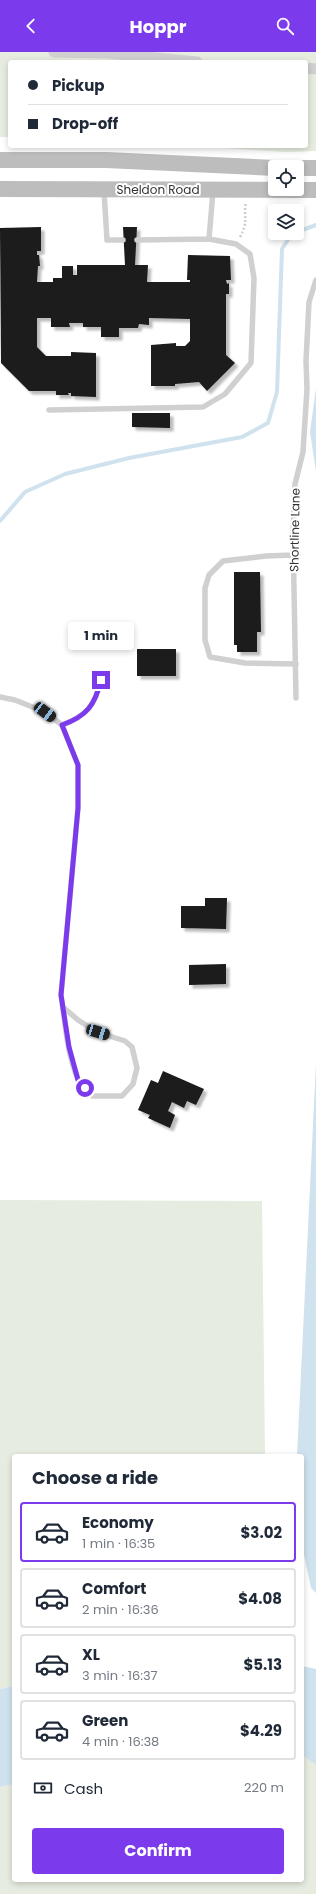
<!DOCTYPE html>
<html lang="en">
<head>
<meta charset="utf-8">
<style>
	:root { --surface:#fff; --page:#f2f2f3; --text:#1f2937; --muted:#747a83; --line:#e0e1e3; --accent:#7c3aed }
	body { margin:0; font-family:Poppins,sans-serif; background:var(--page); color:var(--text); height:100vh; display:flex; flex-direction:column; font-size:15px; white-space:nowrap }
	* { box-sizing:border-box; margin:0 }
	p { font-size:13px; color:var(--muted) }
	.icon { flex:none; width:22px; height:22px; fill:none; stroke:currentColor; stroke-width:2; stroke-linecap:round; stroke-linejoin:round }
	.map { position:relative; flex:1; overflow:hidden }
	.side { position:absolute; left:12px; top:1402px; width:292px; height:428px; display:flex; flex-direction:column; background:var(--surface); border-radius:4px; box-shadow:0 2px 6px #0003 }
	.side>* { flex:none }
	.hud { position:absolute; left:8px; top:8px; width:300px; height:88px; border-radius:4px; box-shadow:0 2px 6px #0003; display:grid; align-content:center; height:88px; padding:0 20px; background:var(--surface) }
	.buttons { position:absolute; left:268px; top:108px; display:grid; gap:8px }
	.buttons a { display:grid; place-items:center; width:36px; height:36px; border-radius:4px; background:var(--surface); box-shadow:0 2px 6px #0003; font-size:20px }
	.end { position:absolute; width:18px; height:18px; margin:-9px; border:5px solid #7c3aed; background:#fff; box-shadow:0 0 0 2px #fff }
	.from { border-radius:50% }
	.bubble { position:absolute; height:28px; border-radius:4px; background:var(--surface); box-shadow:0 2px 6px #0003; font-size:13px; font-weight:700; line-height:28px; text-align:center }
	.car { position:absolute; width:12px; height:24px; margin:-12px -6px; border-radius:5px; box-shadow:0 0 3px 1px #0007; background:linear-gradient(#222 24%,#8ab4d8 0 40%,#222 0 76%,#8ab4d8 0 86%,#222 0) }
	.hud b { display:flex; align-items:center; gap:14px; height:38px; font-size:15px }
	.hud b+b { border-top:1px solid var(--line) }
	.hud i { width:10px; height:10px; background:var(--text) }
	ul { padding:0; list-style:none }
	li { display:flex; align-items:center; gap:12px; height:60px; margin:0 8px 6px; padding:0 12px; border:2px solid var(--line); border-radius:4px }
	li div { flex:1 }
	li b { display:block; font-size:15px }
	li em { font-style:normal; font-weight:700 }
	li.on { border-color:var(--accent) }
	li>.icon { width:36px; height:36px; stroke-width:1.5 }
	h2 { padding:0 20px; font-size:18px; line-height:48px }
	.pay { display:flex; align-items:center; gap:10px; height:44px; padding:0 20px; font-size:15px }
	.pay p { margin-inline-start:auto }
	.cta { display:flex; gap:8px; margin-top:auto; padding:8px 20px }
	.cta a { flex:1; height:46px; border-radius:4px; background:var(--accent); color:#fff; font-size:16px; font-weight:700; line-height:46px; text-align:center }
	header { display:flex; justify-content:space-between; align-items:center; height:52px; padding:0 20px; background:var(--accent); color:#fff; font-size:18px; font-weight:700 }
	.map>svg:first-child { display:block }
</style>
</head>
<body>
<header><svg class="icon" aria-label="back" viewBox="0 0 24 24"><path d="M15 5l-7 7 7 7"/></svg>Hoppr<svg class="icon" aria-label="search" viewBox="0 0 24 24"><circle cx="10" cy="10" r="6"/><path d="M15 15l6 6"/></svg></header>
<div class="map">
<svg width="316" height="1842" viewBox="0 0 316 1842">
	<defs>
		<filter id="shadow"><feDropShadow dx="3.5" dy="3.5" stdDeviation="1" flood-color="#0004"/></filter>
	</defs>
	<rect width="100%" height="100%" fill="#fff"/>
	<path fill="#e6ecdf" d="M0,0H316V99L286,100L192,94H306V10H10V85H0Z
		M0,1148L262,1149L265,1404H14V1634L0,1637Z
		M302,1703L316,1713V1842H0V1735L14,1732V1828H302Z"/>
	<path fill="#cfe2ee" d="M316,336V420L310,380Z
		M316,1011V1541L311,1536L302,1493V1404H297Z
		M302,1614L316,1617V1713L302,1703Z
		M14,1634V1732L0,1735V1637Z"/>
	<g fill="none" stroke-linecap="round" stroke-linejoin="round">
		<path stroke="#cfe2ee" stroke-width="4" d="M297,180L316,173
			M0,469L25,440L65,422L129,406L242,385L268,371L277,340L282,197L291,183L296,181"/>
	</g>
	<path fill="#1a1a1a" filter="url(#shadow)" d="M41,175V199H37V203H39L40,214H38L37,230H53V226H62V214H73V223H77V213H125L123,175H137L135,213H148L147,230H190V228H187L188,203L230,204L231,228H226L227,232L229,231V242H226V303L235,311L207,339L199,330L175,332V334H151V293L176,291V294H185L190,289V267L149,266V273L139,272L138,276H119V285H101V275H83V271H69L70,275H51V266H37V295L46,304H71V300L96,301V345L71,344V341H68L69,343H56V339H29L1,311L0,176Z
		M132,361H170V376L132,375Z
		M234,520H260L261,580H257V600H237V593H234Z
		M137,597H176V624H137Z
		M205,846H227L226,877L181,876V854H205Z
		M226,912V932L189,933V913Z
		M163,1019L204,1037L196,1053L187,1049L184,1056L172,1050L168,1059L175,1063L170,1076L148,1066L150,1063L138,1058L151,1028L158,1031Z"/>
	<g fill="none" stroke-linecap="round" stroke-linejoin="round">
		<path stroke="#cdcdcd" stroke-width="2.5" stroke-dasharray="2 2" stroke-linecap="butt" d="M240,185C249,169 243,166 246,150"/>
		<path stroke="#d0d0d0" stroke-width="5.5" d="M104,139L107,188H123
			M209,187L213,139
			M49,358L203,355L225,342L251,311L254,226L250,202L236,192L209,187L137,188
			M293,503L266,504L223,509L209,523L205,536V588L210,605L245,611L296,612
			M0,645L15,648L45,660L62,673L78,713V756L61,943C65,969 67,1003 78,1027C81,1033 88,1039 92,1044H122L133,1032L137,1016L132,995L125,989L97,980L78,968L63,955
			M296,646L293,482L295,432L303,400L307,337L306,309L309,250L316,228
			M62,673C87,664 95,653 101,628"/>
		<path stroke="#d0d0d0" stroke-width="11" d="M54,0L108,1L197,10
			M306,16L316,17"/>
		<path stroke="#bdbdbd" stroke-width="16" d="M0,108H106L275,116
			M297,116H316
			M0,137L316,138"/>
	</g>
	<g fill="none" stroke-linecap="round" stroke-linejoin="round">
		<path stroke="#7c3aed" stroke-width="5" d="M85,1036L78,1028L69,995L61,943L78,756V713L62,673C87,664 95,653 101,628"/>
	</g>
	<g text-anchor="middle" stroke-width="4" stroke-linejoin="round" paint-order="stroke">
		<g font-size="12" fill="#333" stroke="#fff">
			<text x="158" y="142">Sheldon Road</text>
			<text transform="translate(295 478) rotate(-89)" y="4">Shortline Lane</text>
		</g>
	</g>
</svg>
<div class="buttons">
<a><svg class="icon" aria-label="locate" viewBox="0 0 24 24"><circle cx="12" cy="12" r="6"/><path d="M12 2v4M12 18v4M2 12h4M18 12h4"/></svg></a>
<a><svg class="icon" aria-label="layers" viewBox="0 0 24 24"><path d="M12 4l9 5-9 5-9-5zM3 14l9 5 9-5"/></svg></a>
</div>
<i class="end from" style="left:85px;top:1036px"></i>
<i class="end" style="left:101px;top:628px"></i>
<div class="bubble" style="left:68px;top:570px;width:66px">1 min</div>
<i class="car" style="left:45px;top:660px;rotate:127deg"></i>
<i class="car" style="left:98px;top:980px;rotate:107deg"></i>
<div class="hud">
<b><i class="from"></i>Pickup</b>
<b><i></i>Drop-off</b>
</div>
<section class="side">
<h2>Choose a ride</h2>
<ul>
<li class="on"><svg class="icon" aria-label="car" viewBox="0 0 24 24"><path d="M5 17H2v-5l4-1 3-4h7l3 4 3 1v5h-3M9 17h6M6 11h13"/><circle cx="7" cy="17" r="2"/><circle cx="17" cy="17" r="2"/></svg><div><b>Economy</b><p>1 min · 16:35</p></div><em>$3.02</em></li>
<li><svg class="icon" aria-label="car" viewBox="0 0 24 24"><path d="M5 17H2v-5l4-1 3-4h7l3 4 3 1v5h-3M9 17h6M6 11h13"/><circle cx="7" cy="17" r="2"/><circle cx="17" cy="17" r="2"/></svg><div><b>Comfort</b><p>2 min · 16:36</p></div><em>$4.08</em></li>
<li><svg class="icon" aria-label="car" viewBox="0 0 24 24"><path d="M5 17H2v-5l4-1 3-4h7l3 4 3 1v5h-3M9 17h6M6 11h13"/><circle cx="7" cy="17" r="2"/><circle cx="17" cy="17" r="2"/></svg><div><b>XL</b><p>3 min · 16:37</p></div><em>$5.13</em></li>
<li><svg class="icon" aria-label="car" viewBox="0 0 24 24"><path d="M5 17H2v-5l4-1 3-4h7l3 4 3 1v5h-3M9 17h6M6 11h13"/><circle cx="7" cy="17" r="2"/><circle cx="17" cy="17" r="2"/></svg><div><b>Green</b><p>4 min · 16:38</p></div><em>$4.29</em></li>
</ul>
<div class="pay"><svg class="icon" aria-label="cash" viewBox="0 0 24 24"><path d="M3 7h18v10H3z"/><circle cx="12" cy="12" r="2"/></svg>Cash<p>220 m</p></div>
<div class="cta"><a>Confirm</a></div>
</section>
</div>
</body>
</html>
